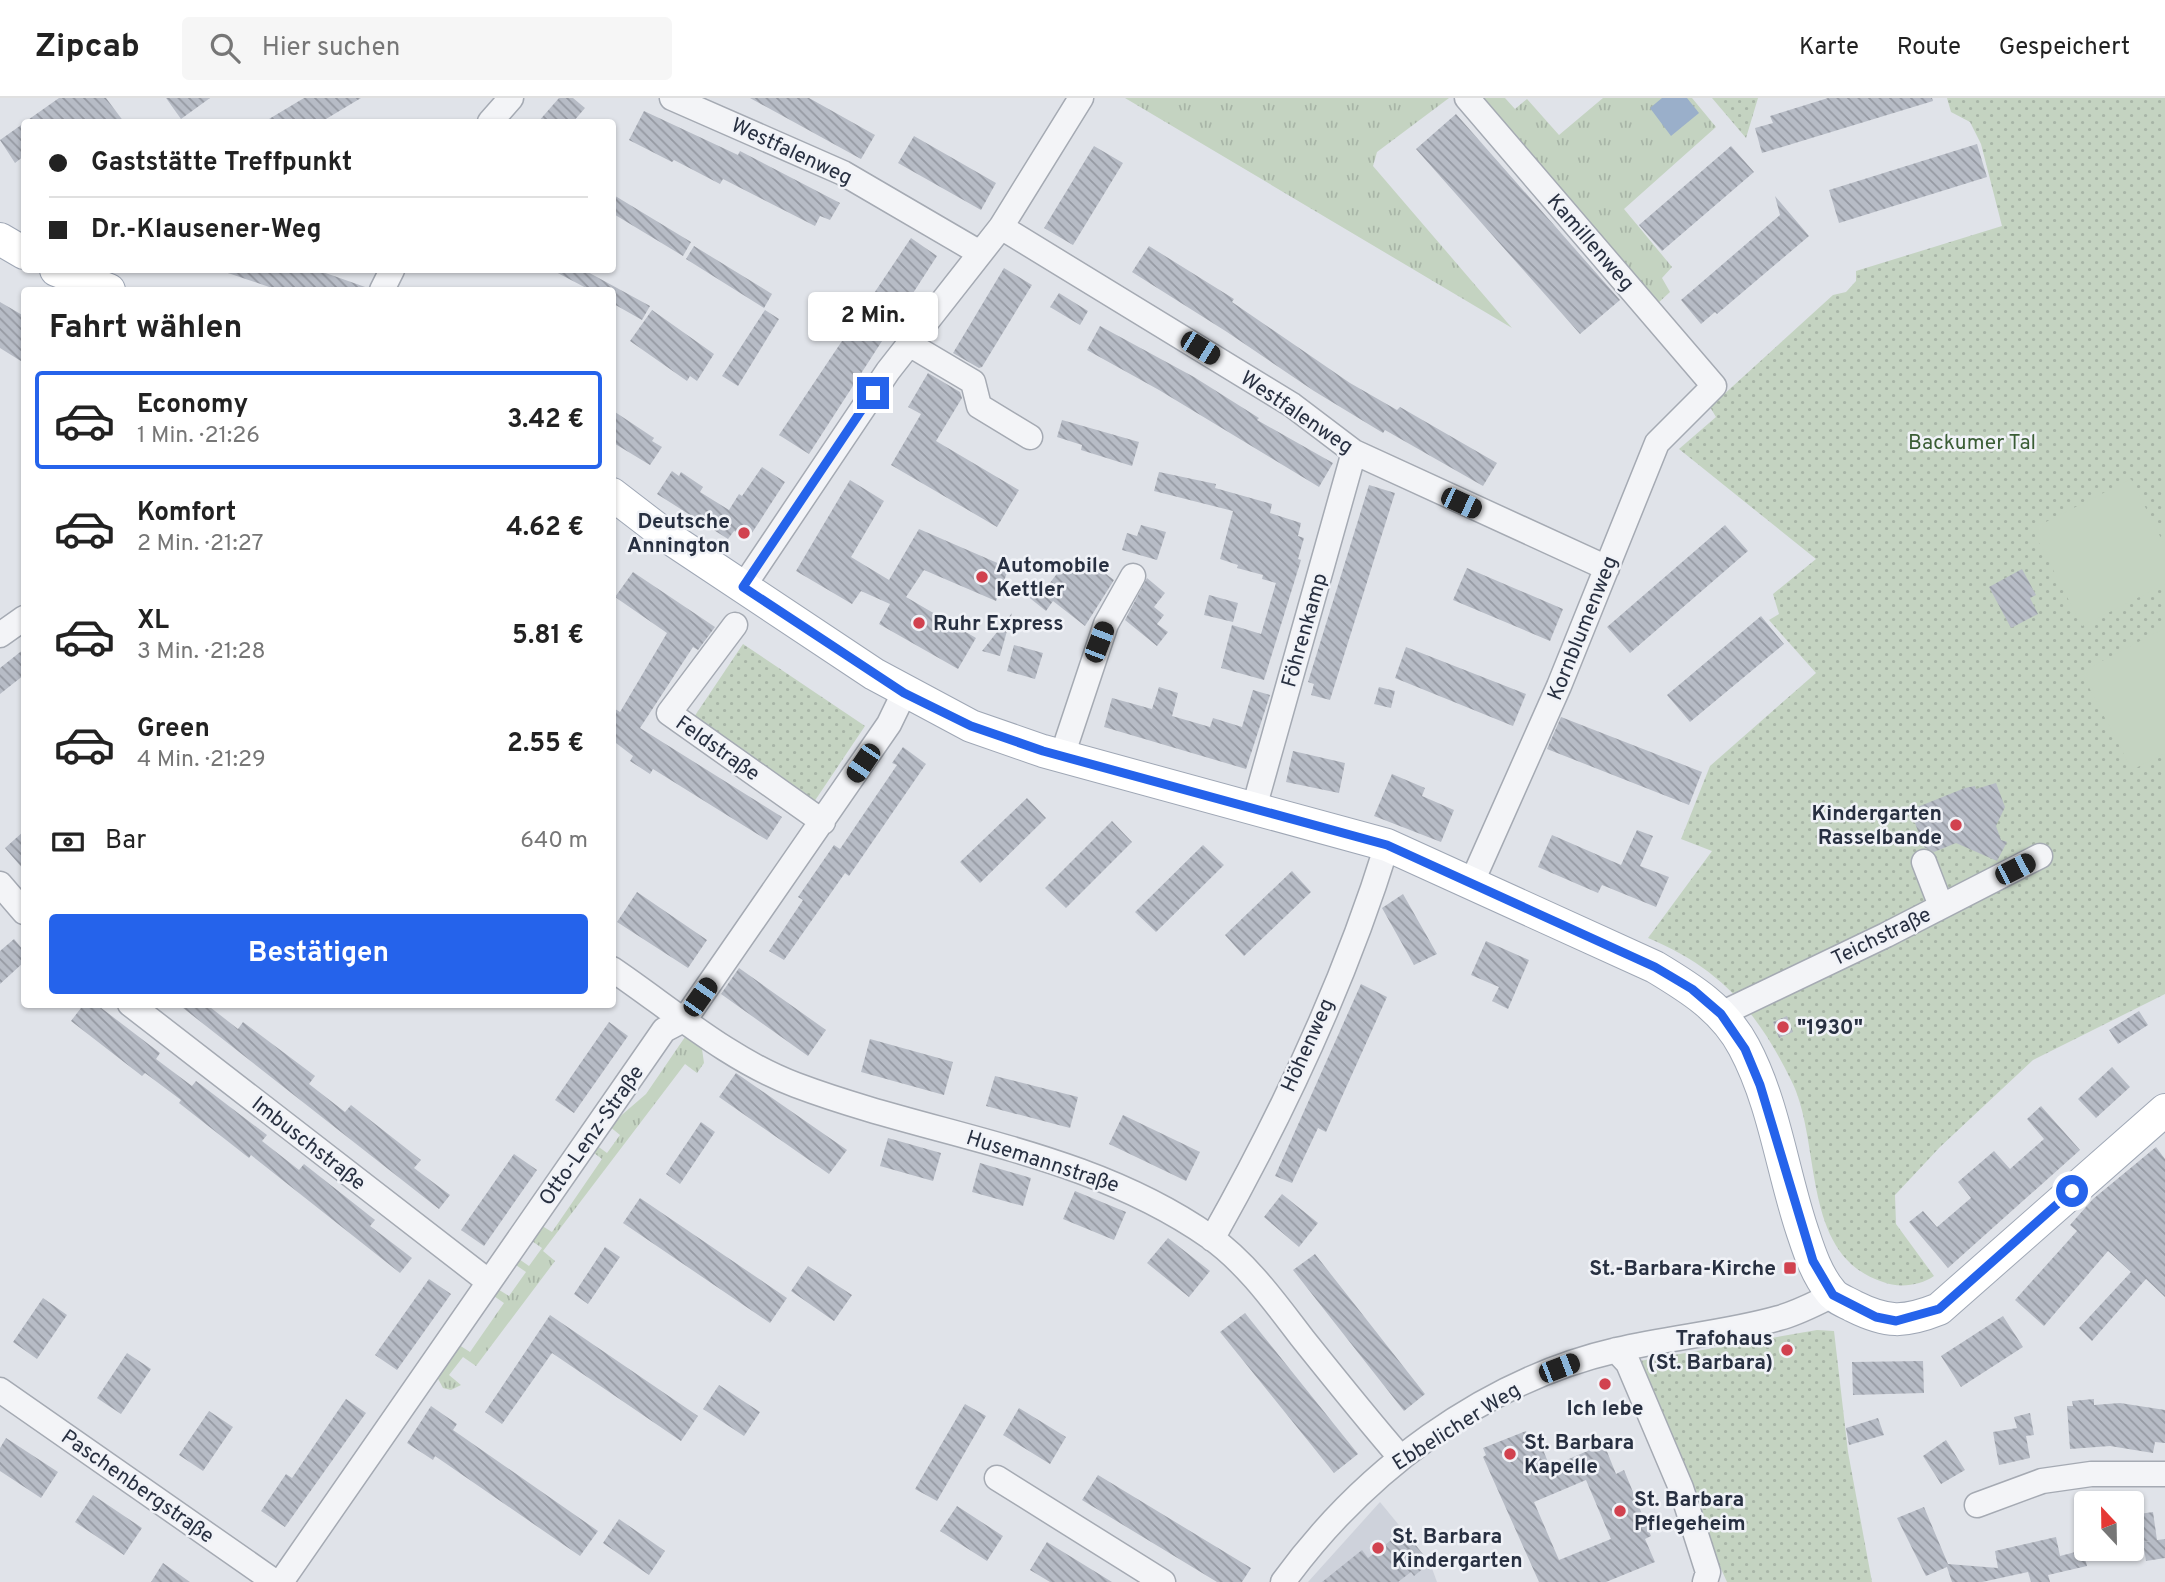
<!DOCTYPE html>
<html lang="de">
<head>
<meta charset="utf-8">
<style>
	:root { --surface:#fff; --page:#f6f6f6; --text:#222; --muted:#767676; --line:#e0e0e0; --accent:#2563eb }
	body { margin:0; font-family:Overpass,sans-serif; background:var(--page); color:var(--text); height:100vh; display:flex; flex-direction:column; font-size:26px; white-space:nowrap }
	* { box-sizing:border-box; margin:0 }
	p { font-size:23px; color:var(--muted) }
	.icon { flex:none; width:38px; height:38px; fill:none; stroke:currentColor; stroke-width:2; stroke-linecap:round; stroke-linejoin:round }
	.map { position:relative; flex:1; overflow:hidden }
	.side { position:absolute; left:21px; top:189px; width:595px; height:721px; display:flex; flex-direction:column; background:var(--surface); border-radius:7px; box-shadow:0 2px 5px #0004 }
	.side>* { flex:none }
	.top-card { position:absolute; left:21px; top:21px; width:595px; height:154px; border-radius:7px; box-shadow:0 2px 5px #0004; display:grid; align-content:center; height:154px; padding:0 28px; background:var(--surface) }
	.needle { width:46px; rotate:338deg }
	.controls { position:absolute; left:2074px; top:1393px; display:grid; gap:14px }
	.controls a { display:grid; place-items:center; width:70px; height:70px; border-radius:7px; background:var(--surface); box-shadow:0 2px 5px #0004; font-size:35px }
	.end { position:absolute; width:32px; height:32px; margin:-16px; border:9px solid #2563eb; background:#fff; box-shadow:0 0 0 4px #fff }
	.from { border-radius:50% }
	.bubble { position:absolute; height:49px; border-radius:7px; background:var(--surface); box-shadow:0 2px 5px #0004; font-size:23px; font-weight:700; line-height:49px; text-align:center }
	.car { position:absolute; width:21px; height:42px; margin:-21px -10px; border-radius:9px; box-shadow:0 0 5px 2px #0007; background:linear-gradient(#222 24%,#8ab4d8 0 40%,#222 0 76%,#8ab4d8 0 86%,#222 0) }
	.top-card b { display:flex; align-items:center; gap:24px; height:66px; font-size:26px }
	.top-card b+b { border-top:2px solid var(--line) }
	.top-card i { width:18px; height:18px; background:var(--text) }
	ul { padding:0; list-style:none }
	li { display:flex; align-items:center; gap:21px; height:98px; margin:0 14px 10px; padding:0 14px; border:4px solid transparent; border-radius:7px }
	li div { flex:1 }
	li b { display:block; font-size:26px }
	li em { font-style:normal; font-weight:700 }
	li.selected { border-color:var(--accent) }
	li>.icon { width:63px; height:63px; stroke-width:1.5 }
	h2 { padding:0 28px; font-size:32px; line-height:84px }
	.pay { display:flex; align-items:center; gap:18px; height:77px; padding:0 28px; font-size:26px }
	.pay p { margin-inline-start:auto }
	.cta { display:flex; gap:14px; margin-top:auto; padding:14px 28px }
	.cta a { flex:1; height:80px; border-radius:7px; background:var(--accent); color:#fff; font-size:28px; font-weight:700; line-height:80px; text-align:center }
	header { display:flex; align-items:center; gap:42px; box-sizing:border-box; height:98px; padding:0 35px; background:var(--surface); border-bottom:2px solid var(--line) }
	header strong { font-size:33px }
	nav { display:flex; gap:38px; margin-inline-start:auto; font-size:24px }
	.search { width:490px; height:63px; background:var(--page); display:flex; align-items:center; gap:18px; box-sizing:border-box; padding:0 24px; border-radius:7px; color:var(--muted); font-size:26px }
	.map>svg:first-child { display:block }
</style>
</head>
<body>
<header>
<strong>Zipcab</strong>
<div class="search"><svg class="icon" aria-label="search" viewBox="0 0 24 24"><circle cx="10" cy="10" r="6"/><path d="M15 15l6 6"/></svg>Hier suchen</div>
<nav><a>Karte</a><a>Route</a><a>Gespeichert</a></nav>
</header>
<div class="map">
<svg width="2165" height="1484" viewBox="0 0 2165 1484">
	<defs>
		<pattern id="grass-tufts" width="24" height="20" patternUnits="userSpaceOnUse" patternTransform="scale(1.75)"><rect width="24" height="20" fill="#c4d3c1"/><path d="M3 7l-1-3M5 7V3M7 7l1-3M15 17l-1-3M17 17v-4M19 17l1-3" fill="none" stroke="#a8b5a7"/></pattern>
		<pattern id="park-dots" width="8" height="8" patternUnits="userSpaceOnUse" patternTransform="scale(1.75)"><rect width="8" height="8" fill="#c4d3c1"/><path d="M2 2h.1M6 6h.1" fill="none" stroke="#a8b5a7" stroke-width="1.8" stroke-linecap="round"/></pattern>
		<pattern id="building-back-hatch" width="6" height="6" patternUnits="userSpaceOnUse" patternTransform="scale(1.75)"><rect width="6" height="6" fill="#b7bcc6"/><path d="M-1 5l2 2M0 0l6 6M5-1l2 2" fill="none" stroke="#9599a2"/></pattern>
	</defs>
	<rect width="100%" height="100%" fill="#e0e3e9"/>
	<path fill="#ced2db" d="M1380,1404L1430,1465L1437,1484H1308Z"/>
	<path fill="url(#grass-tufts)" d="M1125,0H1449L1377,54L1373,68L1512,230Z
		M1478,0H1505L1515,11L1527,1L1559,37L1603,0H1692L1716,29L1624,111L1672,169L1662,180L1670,194L1656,207Z
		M685,939L702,951L704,965L697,975L685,966L543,1153L555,1163L476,1268L463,1259L449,1277L461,1287L451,1292L443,1290L436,1277L456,1245L470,1254L504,1205L491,1196L496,1190L509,1198L526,1174L513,1165L516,1159L529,1168L542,1150L529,1141L539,1126L552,1134L602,1061L590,1052L596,1047L607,1055L620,1037L609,1028L646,996Z"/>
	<path fill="url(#park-dots)" d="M1712,0H1758L1746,40Z
		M1947,0H2165V896L2033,962L1940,1049L1895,1097L1896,1126L1934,1178C1920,1188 1898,1190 1883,1184C1799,1157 1823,1045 1791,982C1757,913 1720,870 1648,840L1712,753L1681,741L1710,668L1816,575L1769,522L1779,516L1773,496L1816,461L1679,351L1716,319L1710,309L1833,197L1846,194L1856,183V173L2002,128L1981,46L1970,24L1951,14Z
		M743,546L865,628L812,707L690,625Z
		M1817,1232L1834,1233L1848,1354L1872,1484H1727L1628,1265Z"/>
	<path fill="#c4d3c1" d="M2131,381L2165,448V486L2082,528L2032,431Z
		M2165,530V655L2132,672L2081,574Z"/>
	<path fill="#9aafca" d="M1662,0H1687L1699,15L1671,38L1650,10Z"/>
	<path fill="url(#building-back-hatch)" fill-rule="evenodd" d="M59,0H106L124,24H25Z
		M166,0H210L181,21Z
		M304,0H361L321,24H264Z
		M559,0H573L585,10L573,24H538Z
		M750,0H809L875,37L861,61Z
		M1828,0H1932L1933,3L1762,55L1755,30L1773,25L1770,18Z
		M644,13L738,57L740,53L840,105L830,122L820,118L815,128L723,81L720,86L674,62L672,64L629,42Z
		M1456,16L1620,202L1580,236L1416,51Z
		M24,25V58L15,65L0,42Z
		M914,38L996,85L981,112L898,65Z
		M1977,46L1987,79L1839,125L1829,92Z
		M1094,48L1123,65L1073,147L1044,130Z
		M1731,48L1754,74L1662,153L1639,127Z
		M612,96L691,144L683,158L612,115Z
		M1775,98L1809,138L1717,216L1715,214L1701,226L1681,202L1780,117Z
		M911,140L937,158L809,356L779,337Z
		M694,148L772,196L764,210L686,161Z
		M1149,148L1234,201L1232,204L1350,285L1397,312L1400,309L1497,365L1483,388L1385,332L1383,335L1314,293L1227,234L1132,174Z
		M1004,170L1032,187L982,269L979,270L953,255Z
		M225,172H317L368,190L367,192H278L225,174Z
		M552,172H584L650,208L642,222L612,205V192H590Z
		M1059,195L1088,213L1080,227L1050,209Z
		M0,204L24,218V265L0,250Z
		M652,212L714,256L697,283L690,278L687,283L630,243Z
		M765,212L779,221L738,288L722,278Z
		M1100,228L1194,279L1259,320L1257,322L1333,365L1319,389L1159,292L1087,252Z
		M928,275L960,294L962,300L936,343L1019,392L997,429L891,367L921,316L908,309Z
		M612,312L654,340L652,343L662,349L650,367L612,344Z
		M1062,322L1139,344L1132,368L1081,352L1082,347L1057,339Z
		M762,369L785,384L750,438L734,433L728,441L657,396L672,373L679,378L681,374L703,389L700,394L729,412L739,396L742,398Z
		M1159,374L1216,386L1215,390L1272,406L1270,415L1301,425L1298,438L1304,440L1298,461L1301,462L1264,582L1221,570L1232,527L1261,536L1276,485L1262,481L1263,477L1237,470L1238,467L1220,461L1233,413L1154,393Z
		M850,382L884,403L851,459L889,482L919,431L1009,470L996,503L924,472L906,499L976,540L958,571L879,526L890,506L861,493L852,506L796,473Z
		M1369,387L1395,395L1330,602L1311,597L1314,586L1308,584Z
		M1141,427L1166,434L1157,462L1122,452L1127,435L1137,438Z
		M1725,427L1748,453L1630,555L1607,529Z
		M1066,464L1081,475L1090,464L1114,482L1085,528L1053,503L1046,513L1026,497L1037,483L1046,490Z
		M1467,470L1563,511L1550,543L1453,502Z
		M2022,471L2036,497L2030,500L2038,516L2011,530L1989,489Z
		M633,474L715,529L698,552L693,549L640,630L782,719L767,742L653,671L650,676L630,663L633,658L612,642V609L620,614L667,535L615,499Z
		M1147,480L1165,495L1154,509L1164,517L1157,526L1168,534L1157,548L1125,522Z
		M1209,497L1238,505L1233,524L1204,517Z
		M1012,515L1000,558L982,553Z
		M1761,518L1784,546L1690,624L1667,597Z
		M1014,547L1043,555L1035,581L1007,573Z
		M1406,549L1526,596L1513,628L1395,580Z
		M24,551V577L0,596V570Z
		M1159,589L1178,595L1172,618L1210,629L1213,620L1242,629L1253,592L1270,597L1246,671L1104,629L1112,600L1152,611Z
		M1379,589L1395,593L1391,610L1374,606Z
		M1561,619L1702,674L1689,707L1547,651Z
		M903,649L926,666L849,778L845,775L784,862L769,853L803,802L798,799L834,747L840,751L897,667L892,665Z
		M1293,653L1345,665L1339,695L1286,684Z
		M1392,676L1425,690L1422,698L1454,712L1441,744L1374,718Z
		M1996,685L2005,709L1996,728L2001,742L2007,744L1997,763L1956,745L1934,754L1924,749L1910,712L1965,690L1975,688L1976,691Z
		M1027,700L1046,720L980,785L960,764Z
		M1112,723L1132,744L1066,810L1045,790Z
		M1637,732L1653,738L1640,768L1669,779L1656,809L1602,787L1598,795L1538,769L1552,737L1621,767Z
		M24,733V772L5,750Z
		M1203,747L1224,767L1156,834L1135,814Z
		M1292,773L1311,794L1244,858L1225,837Z
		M637,794L707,842L688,870L617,824Z
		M1403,796L1437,856L1414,867L1382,810Z
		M14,841L24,853V864L0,886V853Z
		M1486,843L1529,862L1508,911L1492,903L1499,889L1471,877Z
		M739,870L826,932L808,958L721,896Z
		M1361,886L1387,899L1326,1034L1318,1030L1292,1085L1275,1078Z
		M84,906H96L160,955L156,961L192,988L196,983L267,1037L262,1043L299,1072L304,1066L375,1122L370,1128L412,1160L400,1175L251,1057L249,1060L179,1005L181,1002L145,975L142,978L71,923Z
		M178,906H206L238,931L243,924L315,978L309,986L345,1014L351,1007L421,1062L414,1070L450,1097L439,1111Z
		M2139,913L2148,927L2118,946L2109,932Z
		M1787,918L1793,934L1779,940L1773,924Z
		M609,924L628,938L574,1015L555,1002Z
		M870,941L953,964L944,997L861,974Z
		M2112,969L2130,989L2096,1020L2078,1001Z
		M736,975L847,1052L829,1076L719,999Z
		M995,978L1078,999L1070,1030L986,1008Z
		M2041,1008L2080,1052L1948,1170L1909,1124L1923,1113L1937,1129L1971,1100L1958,1084L1994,1053L2010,1071L2044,1041L2027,1021Z
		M1123,1017L1200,1054L1186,1083L1109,1046Z
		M701,1024L715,1034L680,1086L666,1076Z
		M888,1040L941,1055L933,1083L880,1068Z
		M2156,1049L2165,1061V1199L2146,1181L2092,1243L2079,1230L2131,1174L2108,1153L2044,1228L2015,1202L2077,1133L2070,1127L2093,1101Z
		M514,1056L537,1072L484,1148L461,1132Z
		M980,1065L1031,1080L1023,1108L972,1094Z
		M1075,1093L1126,1114L1114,1142L1063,1121Z
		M1282,1096L1318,1125L1299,1149L1264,1119Z
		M640,1100L787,1200L770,1225L623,1125Z
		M1168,1140L1210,1173L1189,1199L1147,1165Z
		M605,1149L620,1159L588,1206L574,1196Z
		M1315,1156L1425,1296L1404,1313L1293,1172Z
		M808,1168L852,1197L834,1223L791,1193Z
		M429,1181L451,1196L397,1272L375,1257Z
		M43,1200L67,1217L37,1261L13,1244Z
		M1245,1215L1358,1356L1334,1375L1220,1234Z
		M550,1217L698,1318L681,1343L552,1255L502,1326L485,1314Z
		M2003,1218L2023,1249L1961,1289L1941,1258Z
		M127,1255L151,1271L121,1316L97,1300Z
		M1923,1263L1924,1295L1853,1297L1852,1264Z
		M719,1287L760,1314L744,1338L703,1311Z
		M346,1301L366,1315L285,1429L261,1413L286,1376L292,1380Z
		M2094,1301V1307L2120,1305L2165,1312V1345L2155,1344L2153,1355L2110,1348L2070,1351L2067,1308H2073L2072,1303Z
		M965,1306L986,1318L937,1403L915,1391Z
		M431,1308L457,1326L453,1332L598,1433L580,1458L435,1358L433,1362L407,1345Z
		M1019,1310L1066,1339L1050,1366L1003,1337Z
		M209,1313L233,1329L203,1373L179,1357Z
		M2030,1315L2034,1337L2026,1338L2030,1360L1999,1367L1993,1334L2017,1330L2014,1319Z
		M1878,1320L1884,1337L1849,1347L1846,1330Z
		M1526,1333L1529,1340L1537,1337L1550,1369L1604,1346L1616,1376L1624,1372L1651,1438L1645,1441L1655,1464L1606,1484H1539L1483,1359L1486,1357L1483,1350ZM1586,1382L1611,1441L1559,1462L1534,1404Z
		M6,1340L58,1374L41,1400L0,1373V1350Z
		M1946,1342L1965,1372L1941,1386L1923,1358Z
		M1098,1377L1251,1470L1242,1484H1217L1082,1402Z
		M93,1397L142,1430L124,1457L75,1424Z
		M957,1408L1003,1438L987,1463L940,1433Z
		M1924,1409L1948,1466L1998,1470L1995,1453L2056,1439L2060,1458L2083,1452L2087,1468L2048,1477L2050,1484H2031L2028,1474L1982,1484H1952L1947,1469L1926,1478L1897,1420Z
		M2153,1414L2157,1442L2132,1446V1417Z
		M619,1421L665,1453L649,1477L603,1445Z
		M1406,1435L1430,1465L1414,1478L1411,1474L1398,1484H1322L1362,1452L1368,1460L1394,1440L1396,1442Z
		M2165,1441V1460L2146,1463L2143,1444Z
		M1047,1444L1112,1484H1050L1030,1472Z
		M163,1465L190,1484H151Z"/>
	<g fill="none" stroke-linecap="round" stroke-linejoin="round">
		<defs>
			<path id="minor" d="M672,0L843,75L980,155
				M1467,0L1714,288L1657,345L1559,588L1471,786
				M490,24L511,0
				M1001,129L1292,307L1354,354L1607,470
				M382,192L392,172
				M909,246L973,284L979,308L1030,339
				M743,489L888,273L1001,129L1081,0
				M735,527L669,615L823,724
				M0,537L24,520
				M1062,658L1106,526L1133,478
				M1254,710L1354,354
				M1924,764L1941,808
				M0,786L24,814
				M612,871C671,911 729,962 796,987C934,1039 1086,1052 1210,1139C1247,1165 1276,1206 1303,1241C1335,1281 1367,1321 1400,1359
				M130,906L489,1184
				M1721,916L1886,837L2040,758
				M1212,1141C1282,1017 1345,883 1387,747
				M1616,1252L1628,1265L1681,1390L1708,1474L1705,1484
				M0,1292L275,1484
				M997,1380L1163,1484
				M1977,1407L2042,1383L2091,1376H2165
				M281,1484L655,945L664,932L685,921L889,626L904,595
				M1283,1484C1363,1374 1483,1283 1617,1252C1671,1239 1727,1235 1779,1220C1798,1215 1816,1205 1833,1197"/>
			<path id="major" d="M0,141L24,155
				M56,172L109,192
				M612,396L668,439L874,576L971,628L1043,653L1387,747L1655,869C1690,890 1724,911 1744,949C1774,1005 1782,1072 1802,1132C1809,1153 1816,1176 1831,1194C1836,1201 1846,1204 1853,1208C1887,1225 1904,1225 1939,1211L2165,1012"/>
		</defs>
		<use href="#minor" stroke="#a5aab3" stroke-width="27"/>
		<use href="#major" stroke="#9fa7b5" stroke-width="34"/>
		<use href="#minor" stroke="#f3f4f7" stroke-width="24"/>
		<use href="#major" stroke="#fff" stroke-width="32"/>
	</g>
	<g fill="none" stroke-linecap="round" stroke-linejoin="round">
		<path stroke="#2563eb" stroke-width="9" d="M873,295L743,489L904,595L971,628L1043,653L1387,747L1655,869L1692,891L1721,916L1745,951L1760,987L1813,1163L1833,1197L1876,1219L1896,1223L1939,1211L2072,1093"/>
	</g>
	<g fill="#d1424f" stroke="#f0f2f7" stroke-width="2.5">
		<circle cx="744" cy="435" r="7"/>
		<circle cx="982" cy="479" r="7"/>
		<circle cx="919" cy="525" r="7"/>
		<circle cx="1956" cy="727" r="7"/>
		<circle cx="1783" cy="929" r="7"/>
		<rect x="1783" y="1163" width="14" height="14" rx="3.5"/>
		<circle cx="1787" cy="1252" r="7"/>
		<circle cx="1605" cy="1286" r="7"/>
		<circle cx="1510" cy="1356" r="7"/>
		<circle cx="1620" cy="1413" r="7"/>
		<circle cx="1378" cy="1450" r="7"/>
	</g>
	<g text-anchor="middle" stroke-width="5" stroke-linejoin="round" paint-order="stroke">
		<g font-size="21" fill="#283041" stroke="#f0f2f7">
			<text transform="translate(792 53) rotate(25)" y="7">Westfalenweg</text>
			<text transform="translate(1591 144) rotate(49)" y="7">Kamillenweg</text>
			<text transform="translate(1297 314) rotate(34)" y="7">Westfalenweg</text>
			<text transform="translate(1582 530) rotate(-68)" y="7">Kornblumenweg</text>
			<text transform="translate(1304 532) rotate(-74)" y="7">Föhrenkamp</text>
			<text transform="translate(718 650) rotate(35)" y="7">Feldstraße</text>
			<text transform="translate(1881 838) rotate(-26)" y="7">Teichstraße</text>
			<text transform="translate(1307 947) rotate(-66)" y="7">Höhenweg</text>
			<text transform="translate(591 1037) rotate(-55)" y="7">Otto-Lenz-Straße</text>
			<text transform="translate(309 1045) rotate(38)" y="7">Imbuschstraße</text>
			<text transform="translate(1043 1063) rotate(18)" y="7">Husemannstraße</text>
			<text transform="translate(1456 1328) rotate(-32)" y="7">Ebbelicher Weg</text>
			<text transform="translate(138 1388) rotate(35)" y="7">Paschenbergstraße</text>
		</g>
		<g font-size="21" fill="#3a5d35" stroke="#f0f2f7">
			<text x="1972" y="351">Backumer Tal</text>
		</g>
		<g font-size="21" font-weight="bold" fill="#283041" stroke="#f0f2f7" text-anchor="start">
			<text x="730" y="430" text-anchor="end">Deutsche<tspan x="730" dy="24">Annington</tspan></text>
			<text x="996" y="474">Automobile<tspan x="996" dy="24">Kettler</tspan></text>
			<text x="933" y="532">Ruhr Express</text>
			<text x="1942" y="722" text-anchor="end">Kindergarten<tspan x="1942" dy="24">Rasselbande</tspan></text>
			<text x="1797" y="936">"1930"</text>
			<text x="1776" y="1177" text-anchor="end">St.-Barbara-Kirche</text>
			<text x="1773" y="1247" text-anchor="end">Trafohaus<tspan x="1773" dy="24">(St. Barbara)</tspan></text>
			<text x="1605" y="1317" text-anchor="middle">Ich lebe</text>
			<text x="1524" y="1351">St. Barbara<tspan x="1524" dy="24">Kapelle</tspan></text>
			<text x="1634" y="1408">St. Barbara<tspan x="1634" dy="24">Pflegeheim</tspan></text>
			<text x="1392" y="1445">St. Barbara<tspan x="1392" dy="24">Kindergarten</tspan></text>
		</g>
	</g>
</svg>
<div class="controls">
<a><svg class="needle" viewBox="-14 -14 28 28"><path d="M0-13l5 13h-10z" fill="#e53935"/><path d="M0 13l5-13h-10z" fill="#767676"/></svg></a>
</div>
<i class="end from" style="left:2072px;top:1093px"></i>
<i class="end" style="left:873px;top:295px"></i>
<div class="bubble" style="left:808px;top:194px;width:130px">2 Min.</div>
<i class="car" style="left:1200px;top:250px;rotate:122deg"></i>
<i class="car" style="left:1461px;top:405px;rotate:115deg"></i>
<i class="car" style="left:1099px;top:544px;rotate:21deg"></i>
<i class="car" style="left:863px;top:665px;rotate:214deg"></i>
<i class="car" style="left:2015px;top:771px;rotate:63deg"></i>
<i class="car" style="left:700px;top:899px;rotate:35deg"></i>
<i class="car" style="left:1559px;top:1270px;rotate:69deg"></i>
<div class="top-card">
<b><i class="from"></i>Gaststätte Treffpunkt</b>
<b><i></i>Dr.-Klausener-Weg</b>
</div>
<section class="side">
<h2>Fahrt wählen</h2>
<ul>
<li class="selected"><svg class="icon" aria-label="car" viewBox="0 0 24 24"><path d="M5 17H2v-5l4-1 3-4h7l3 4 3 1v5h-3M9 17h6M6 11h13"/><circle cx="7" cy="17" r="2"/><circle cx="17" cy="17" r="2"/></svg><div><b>Economy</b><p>1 Min. · 21:26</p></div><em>3.42 €</em></li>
<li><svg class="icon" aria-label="car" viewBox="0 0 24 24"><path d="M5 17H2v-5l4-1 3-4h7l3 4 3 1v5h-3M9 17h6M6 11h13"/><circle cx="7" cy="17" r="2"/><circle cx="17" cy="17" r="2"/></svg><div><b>Komfort</b><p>2 Min. · 21:27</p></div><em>4.62 €</em></li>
<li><svg class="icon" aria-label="car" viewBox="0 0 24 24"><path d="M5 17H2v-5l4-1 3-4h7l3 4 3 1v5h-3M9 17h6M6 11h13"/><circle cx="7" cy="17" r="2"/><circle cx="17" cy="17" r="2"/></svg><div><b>XL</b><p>3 Min. · 21:28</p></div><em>5.81 €</em></li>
<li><svg class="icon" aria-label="car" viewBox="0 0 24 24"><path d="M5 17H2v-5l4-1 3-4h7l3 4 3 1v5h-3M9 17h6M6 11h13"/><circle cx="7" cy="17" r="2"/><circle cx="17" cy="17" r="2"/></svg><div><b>Green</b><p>4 Min. · 21:29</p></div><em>2.55 €</em></li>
</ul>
<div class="pay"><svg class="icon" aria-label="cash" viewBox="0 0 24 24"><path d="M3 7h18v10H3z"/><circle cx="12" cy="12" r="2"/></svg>Bar<p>640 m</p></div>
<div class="cta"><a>Bestätigen</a></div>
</section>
</div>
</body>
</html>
